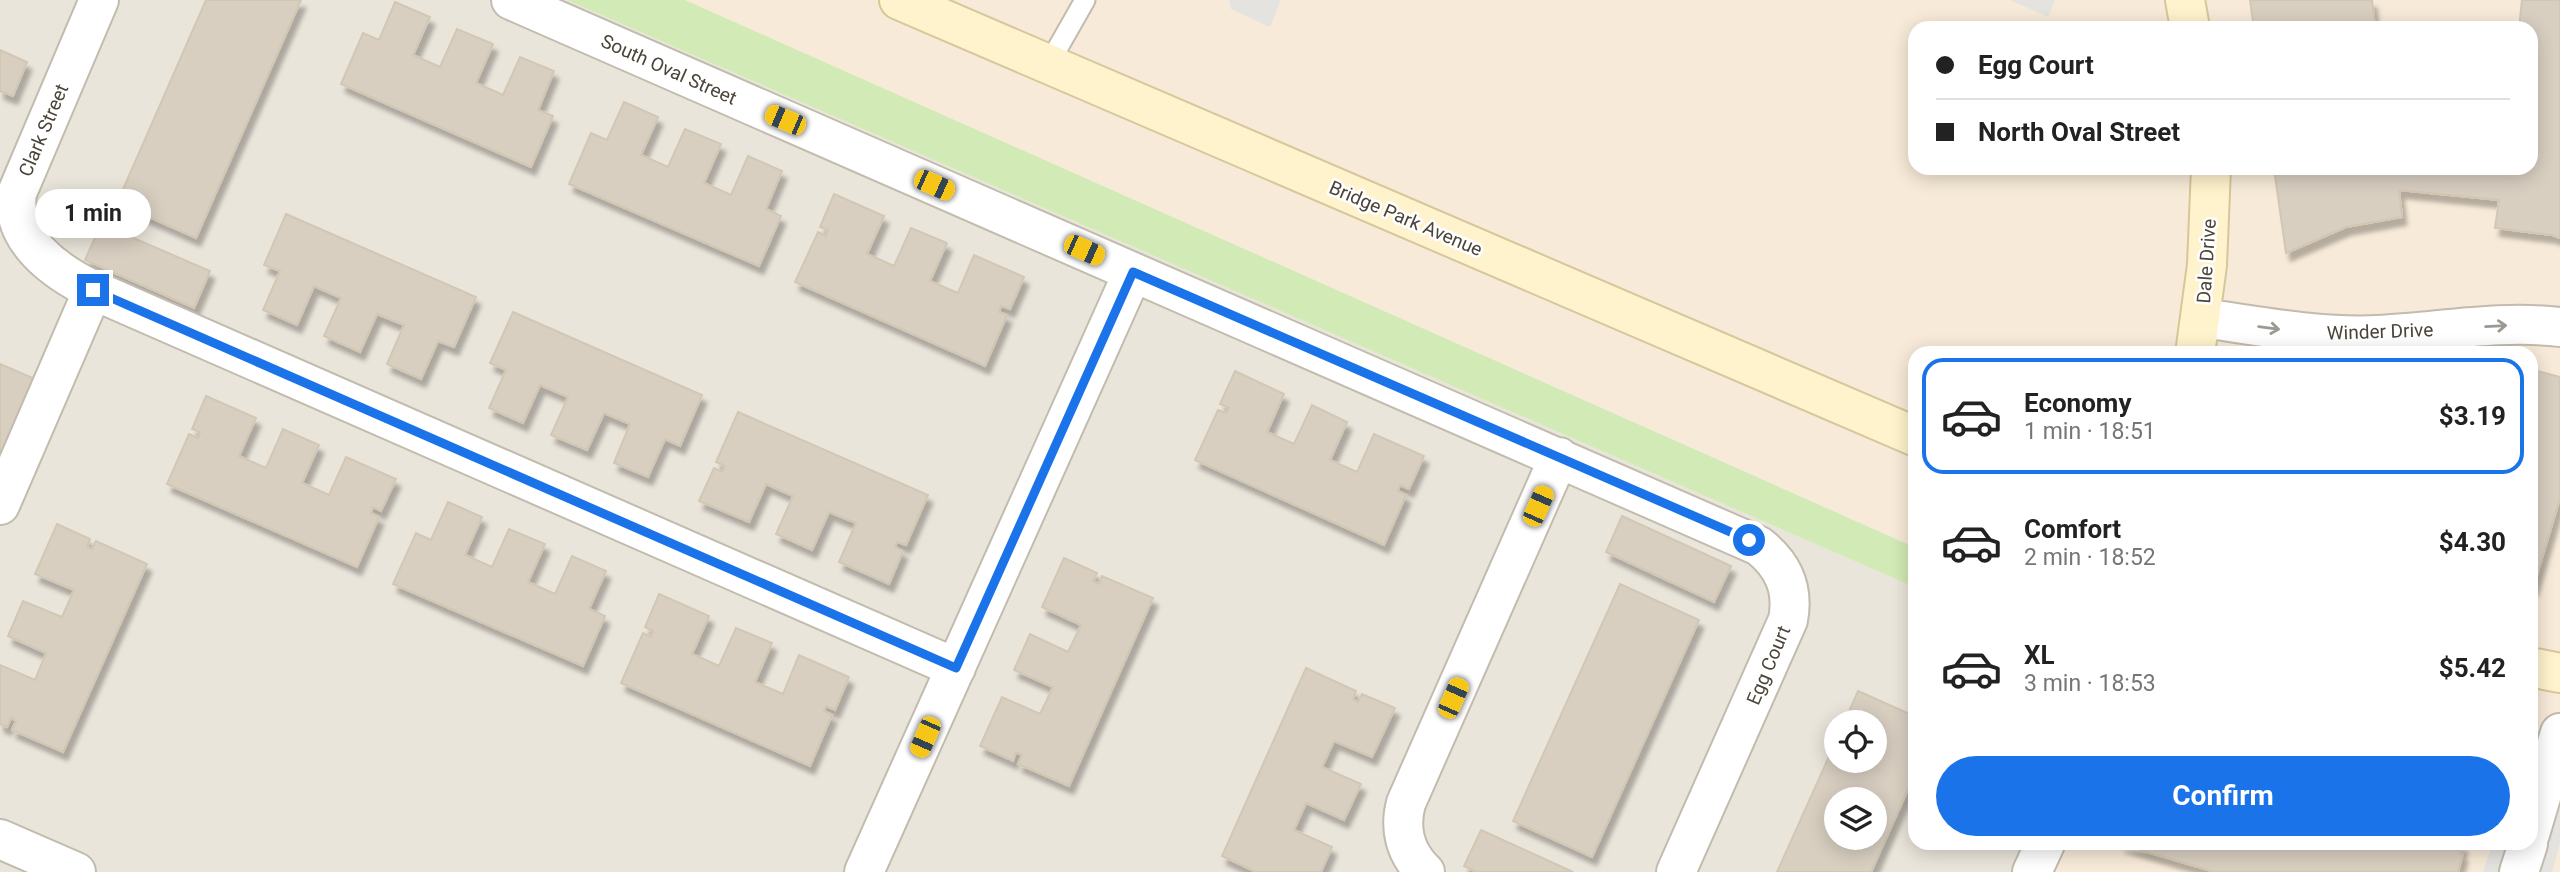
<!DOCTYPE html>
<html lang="en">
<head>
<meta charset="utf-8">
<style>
	:root { --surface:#fff; --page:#f6f6f6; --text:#222; --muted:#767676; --line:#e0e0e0; --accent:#1a73e8 }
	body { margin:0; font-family:Roboto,sans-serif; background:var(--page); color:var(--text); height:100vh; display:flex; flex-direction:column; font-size:26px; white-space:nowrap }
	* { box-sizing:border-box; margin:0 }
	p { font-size:23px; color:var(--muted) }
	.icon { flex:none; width:38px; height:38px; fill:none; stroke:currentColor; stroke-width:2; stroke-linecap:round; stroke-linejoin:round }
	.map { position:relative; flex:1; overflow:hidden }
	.side { position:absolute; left:1908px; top:346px; width:630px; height:504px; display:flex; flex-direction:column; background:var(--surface); border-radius:21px; box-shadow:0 4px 18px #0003 }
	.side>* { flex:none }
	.banner { position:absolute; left:1908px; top:21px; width:630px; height:154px; border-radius:21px; box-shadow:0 4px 18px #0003; display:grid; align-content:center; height:154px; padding:0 28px; background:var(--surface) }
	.buttons { position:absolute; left:1824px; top:710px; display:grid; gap:14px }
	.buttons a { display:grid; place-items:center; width:63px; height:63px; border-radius:50%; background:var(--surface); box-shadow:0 4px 18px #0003; font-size:35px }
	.end { position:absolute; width:32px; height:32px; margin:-16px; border:9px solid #1a73e8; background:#fff; box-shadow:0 0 0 4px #fff }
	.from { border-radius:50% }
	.bubble { position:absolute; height:49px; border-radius:24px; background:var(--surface); box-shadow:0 4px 18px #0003; font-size:23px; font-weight:700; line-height:49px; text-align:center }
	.car { position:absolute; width:21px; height:42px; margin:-21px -10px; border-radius:9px; box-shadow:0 0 5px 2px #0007; background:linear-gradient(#f5c518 24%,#345 0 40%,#f5c518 0 76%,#345 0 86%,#f5c518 0) }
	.banner b { display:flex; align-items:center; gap:24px; height:66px; font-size:26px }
	.banner b+b { border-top:2px solid var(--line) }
	.banner i { width:18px; height:18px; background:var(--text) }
	ul { padding:12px 0 0; list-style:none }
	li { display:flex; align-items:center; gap:21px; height:116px; margin:0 14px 10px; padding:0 14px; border:4px solid transparent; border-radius:21px }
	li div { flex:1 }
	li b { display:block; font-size:26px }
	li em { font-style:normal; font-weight:700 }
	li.selected { border-color:var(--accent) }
	li>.icon { width:63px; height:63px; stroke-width:1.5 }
	.action { display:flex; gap:14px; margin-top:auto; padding:14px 28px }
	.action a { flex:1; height:80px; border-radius:42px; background:var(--accent); color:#fff; font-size:28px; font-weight:700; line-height:80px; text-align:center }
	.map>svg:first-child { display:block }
</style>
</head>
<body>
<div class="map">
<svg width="2560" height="872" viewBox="0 0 2560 872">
	<defs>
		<filter id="shadow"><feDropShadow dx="4.5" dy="8" stdDeviation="2" flood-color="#0004"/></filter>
	</defs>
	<rect width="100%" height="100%" fill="#f6f3ec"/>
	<path fill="#eae5da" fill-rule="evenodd" d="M0,0H567L1914,587V844H2063L2051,872H0ZM1836,723H1874V761H1836ZM1836,800H1874V838H1836Z"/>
	<path fill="#f7ead8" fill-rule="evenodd" d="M685,0H2560V872H2051L2063,844H2530V354H1914V547ZM1914,28H2530V168H1914Z"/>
	<path fill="#d2eab5" d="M567,0H685L1914,547V587Z"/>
	<path fill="#e5e3e0" d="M1229,0H1281L1270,27L1231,9Z
		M2010,0H2055L2048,17Z
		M2560,795V843L2552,872H2538Z
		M2492,844H2506L2498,872H2483Z"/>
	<path fill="#d8cfc1" stroke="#d3c7b4" stroke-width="2" fill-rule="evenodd" filter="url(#shadow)" d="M206,0H301L196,238L117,203Z
		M2250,0H2372L2375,28H2254Z
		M2522,0H2560V238L2552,235L2495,228L2499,200L2399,190L2402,217L2346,227L2286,253L2274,168H2530V28H2519Z
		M395,2L430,17L413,55L440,67L457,29L493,44L476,83L503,95L520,57L554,71L538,110L553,116L531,167L341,84L363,33L379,40Z
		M0,50L27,62L13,96L0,91Z
		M624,102L658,117L641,155L668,167L685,129L721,144L704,183L731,195L748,156L782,171L766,209L781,216L759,266L569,184L591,133L607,140Z
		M834,194L884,216L867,254L894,266L911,228L947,243L930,281L958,293L974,255L1024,277L1010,309L1001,306L999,312L1007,315L985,366L795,282L818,232L826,236L828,230L820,227Z
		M286,214L476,297L454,347L438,341L421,379L387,364L404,325L377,314L360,352L324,336L341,298L314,286L297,325L263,310L280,271L264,265Z
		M101,224L210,271L194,308L85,260Z
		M513,312L702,395L680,446L665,439L648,477L614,463L630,424L604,413L587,450L551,435L568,397L540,385L523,423L489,408L506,370L490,363Z
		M0,364L35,379L0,459Z
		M2530,369L2560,377V498L2533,588L2530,587Z
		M1235,371L1284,394L1267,432L1294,444L1312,405L1347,422L1330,460L1357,472L1374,434L1424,456L1409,489L1400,485L1398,491L1406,495L1384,545L1195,460L1218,410L1226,413L1229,408L1220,404Z
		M206,396L256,418L239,456L266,468L283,429L319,445L302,483L329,495L346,457L396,479L381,511L373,507L371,513L379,517L357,567L167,484L189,434L198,438L200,432L192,429Z
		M738,412L928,495L906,545L897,542L895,547L903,551L889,584L839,562L856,523L829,512L812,550L776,534L793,496L766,484L749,522L699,501L714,468L722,472L725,466L716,462Z
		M448,502L482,517L465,555L492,567L509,529L545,544L528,582L555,594L572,556L606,571L589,609L605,616L583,666L393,584L416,533L431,540Z
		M1622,516L1731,566L1714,602L1606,552Z
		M57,524L90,539L87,547L92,549L96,541L147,564L63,752L12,730L16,721L11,718L7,727L0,724V665L35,680L46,653L8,636L23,601L62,617L74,590L35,574Z
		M1064,558L1097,573L1093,581L1099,584L1102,576L1153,598L1069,786L1018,764L1022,755L1016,752L1013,761L980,746L1002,697L1040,714L1053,687L1014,670L1030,634L1068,652L1081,625L1042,607Z
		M1620,584L1699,620L1592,857L1513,821Z
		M659,594L709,616L692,654L719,666L736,628L772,643L755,682L783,694L799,655L849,677L835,710L826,706L824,711L832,715L810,766L621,683L643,633L651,637L653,631L645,627Z
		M1306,668L1356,691L1353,699L1358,702L1362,694L1395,708L1372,757L1334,741L1322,767L1361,784L1344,820L1306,803L1294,830L1332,847L1321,872H1256L1222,856Z
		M1858,691L1914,716V776L1871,872H1777L1836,741V761H1874V723H1844ZM1836,800H1874V838H1836Z
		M1481,830L1573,872H1477L1464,866Z
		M2120,844H2463L2460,854H2463L2458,872H2215Z"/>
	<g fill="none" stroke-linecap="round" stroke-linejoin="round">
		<defs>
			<path id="lane" d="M1048,65L1085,0"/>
			<path id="street" d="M99,0L17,193C10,240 56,272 93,290L956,668
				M511,0L1759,546C1783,565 1794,589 1788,620L1676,872
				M2202,318C2260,326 2319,338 2378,335C2439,332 2499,320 2560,327
				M0,505L93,290
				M2530,834L2560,733
				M0,839L76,872
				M864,872L1133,272
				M1425,872C1405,853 1399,829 1406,803L1559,457
				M2032,872L2045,844
				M2519,872L2528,844"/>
			<path id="secondary" d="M899,0L1914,436
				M2185,0L2190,28
				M2195,354L2207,265L2211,168
				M2530,667L2560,673"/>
		</defs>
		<use href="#lane" stroke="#c2bbae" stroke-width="23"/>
		<use href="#street" stroke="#c2bbae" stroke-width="42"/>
		<use href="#secondary" stroke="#d6c79b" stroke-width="42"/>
		<use href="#lane" stroke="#fff" stroke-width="19"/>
		<use href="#street" stroke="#fff" stroke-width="38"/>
		<use href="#secondary" stroke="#fff3cd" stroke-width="38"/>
	</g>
	<defs><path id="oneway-shaft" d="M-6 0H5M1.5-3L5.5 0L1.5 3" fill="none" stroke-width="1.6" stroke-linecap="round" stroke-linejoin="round" transform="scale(1.75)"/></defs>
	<g stroke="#9c9892">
		<use href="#oneway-shaft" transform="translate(2496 326) rotate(-3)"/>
		<use href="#oneway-shaft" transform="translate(2269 328) rotate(8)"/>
	</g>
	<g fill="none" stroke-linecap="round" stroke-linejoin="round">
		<path stroke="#1a73e8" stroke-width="9" d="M93,290L956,668L1133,272L1749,540"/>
	</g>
	<g text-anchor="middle" stroke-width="5" stroke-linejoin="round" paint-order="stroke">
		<g font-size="19" fill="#4b4439" stroke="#fff">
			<text transform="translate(669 69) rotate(24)" y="7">South Oval Street</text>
			<text transform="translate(43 130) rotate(-67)" y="7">Clark Street</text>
			<text transform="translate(1406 218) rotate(23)" y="7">Bridge Park Avenue</text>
			<text transform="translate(2206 261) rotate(-86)" y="7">Dale Drive</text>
			<text transform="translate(2380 331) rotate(-2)" y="7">Winder Drive</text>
			<text transform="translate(1768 665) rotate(-67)" y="7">Egg Court</text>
		</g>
	</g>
</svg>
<div class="buttons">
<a><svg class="icon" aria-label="locate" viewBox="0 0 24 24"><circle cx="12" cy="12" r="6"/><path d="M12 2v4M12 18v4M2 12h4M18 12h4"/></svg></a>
<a><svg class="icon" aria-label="layers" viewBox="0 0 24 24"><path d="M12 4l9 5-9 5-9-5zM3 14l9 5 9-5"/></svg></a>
</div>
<i class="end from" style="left:1749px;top:540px"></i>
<i class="end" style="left:93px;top:290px"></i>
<div class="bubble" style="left:35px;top:189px;width:116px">1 min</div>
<i class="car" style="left:785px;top:120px;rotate:293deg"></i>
<i class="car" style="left:934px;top:185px;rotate:114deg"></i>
<i class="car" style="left:1084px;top:250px;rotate:114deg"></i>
<i class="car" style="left:1538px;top:506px;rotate:24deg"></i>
<i class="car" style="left:1453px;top:698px;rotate:24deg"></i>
<i class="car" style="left:925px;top:737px;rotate:204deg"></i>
<div class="banner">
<b><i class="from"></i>Egg Court</b>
<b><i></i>North Oval Street</b>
</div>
<section class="side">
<ul>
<li class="selected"><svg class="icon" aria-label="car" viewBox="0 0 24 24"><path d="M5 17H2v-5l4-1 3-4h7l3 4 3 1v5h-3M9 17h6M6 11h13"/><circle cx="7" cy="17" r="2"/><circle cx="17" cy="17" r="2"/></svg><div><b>Economy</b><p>1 min · 18:51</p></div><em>$3.19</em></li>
<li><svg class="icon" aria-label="car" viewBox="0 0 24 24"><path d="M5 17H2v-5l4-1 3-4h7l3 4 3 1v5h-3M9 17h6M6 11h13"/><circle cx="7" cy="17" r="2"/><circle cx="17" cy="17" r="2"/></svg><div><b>Comfort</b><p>2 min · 18:52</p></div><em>$4.30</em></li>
<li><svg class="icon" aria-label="car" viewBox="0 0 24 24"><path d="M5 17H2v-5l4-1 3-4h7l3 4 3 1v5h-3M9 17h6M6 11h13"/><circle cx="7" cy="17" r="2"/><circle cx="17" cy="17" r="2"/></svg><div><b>XL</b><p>3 min · 18:53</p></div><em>$5.42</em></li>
</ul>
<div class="action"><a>Confirm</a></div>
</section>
</div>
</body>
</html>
